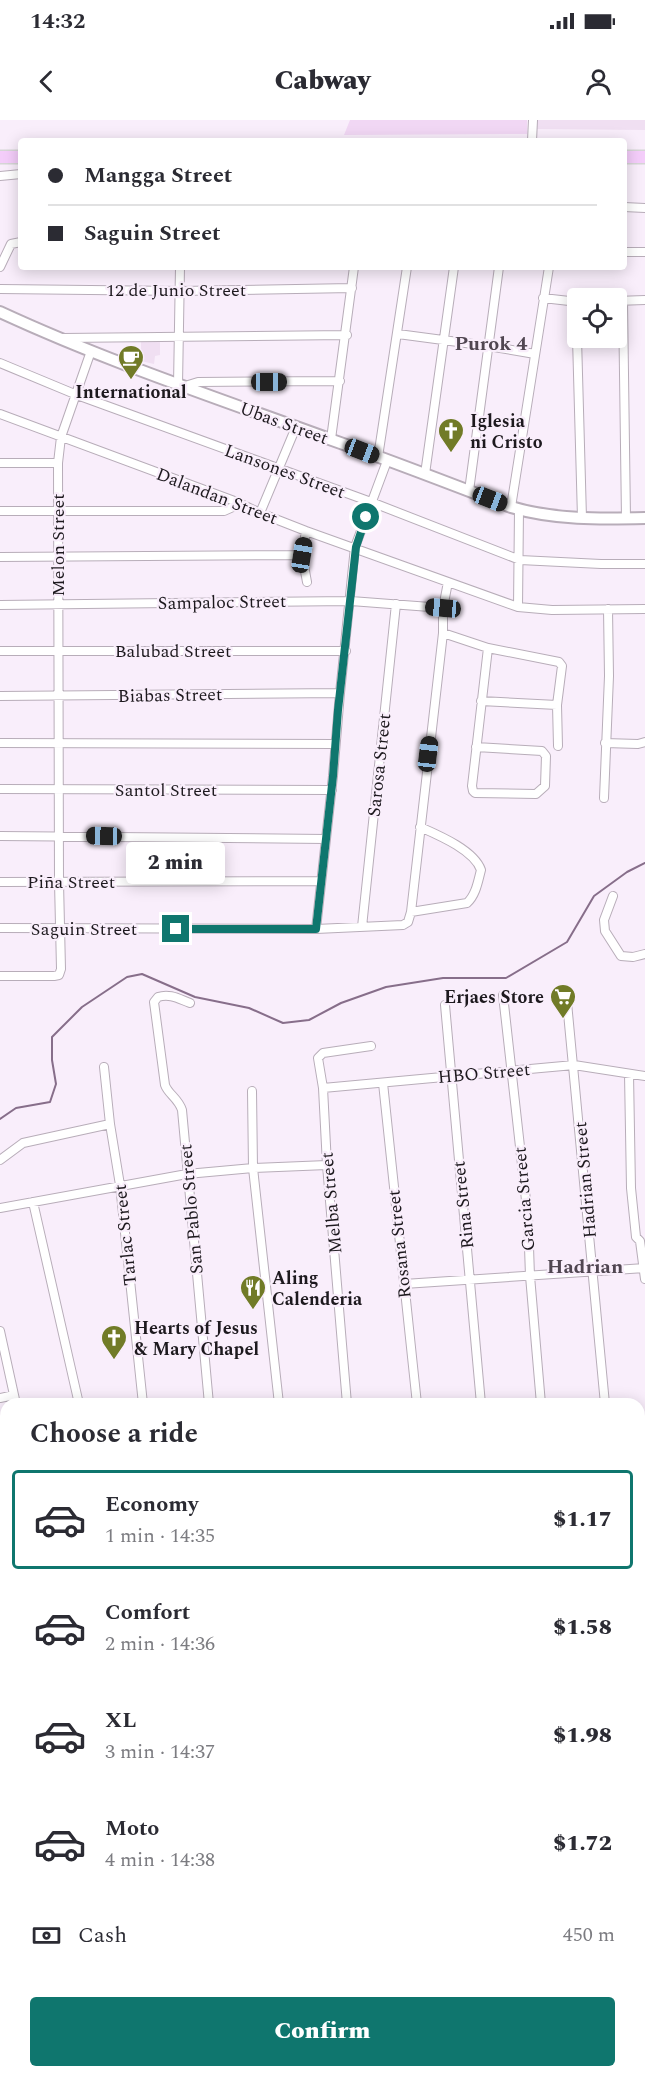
<!DOCTYPE html>
<html lang="en">
<head>
<meta charset="utf-8">
<style>
	:root { --surface:#fff; --page:#f2f2f3; --text:#2b2b33; --muted:#7c7c81; --line:#e1e1e2; --accent:#0f766e }
	body { margin:0; font-family:Spectral,serif; background:var(--page); color:var(--text); height:100vh; display:flex; flex-direction:column; font-size:22px; white-space:nowrap }
	* { box-sizing:border-box; margin:0 }
	p { font-size:20px; color:var(--muted) }
	.icon { flex:none; width:33px; height:33px; fill:none; stroke:currentColor; stroke-width:2; stroke-linecap:round; stroke-linejoin:round }
	.map { position:relative; flex:1; overflow:hidden }
	.side { position:absolute; left:0px; top:1278px; width:645px; height:680px; display:flex; flex-direction:column; background:var(--surface); border-radius:18px 18px 0 0; box-shadow:0 3px 15px #0003 }
	.side>* { flex:none }
	.hud { position:absolute; left:18px; top:18px; width:609px; height:132px; border-radius:6px; box-shadow:0 3px 15px #0003; display:grid; align-content:center; height:132px; padding:0 30px; background:var(--surface) }
	.tools { position:absolute; left:567px; top:168px; display:grid; gap:12px }
	.tools a { display:grid; place-items:center; width:60px; height:60px; border-radius:6px; background:var(--surface); box-shadow:0 3px 15px #0003; font-size:30px }
	.end { position:absolute; width:27px; height:27px; margin:-14px; border:8px solid #0f766e; background:#fff; box-shadow:0 0 0 3px #fff }
	.from { border-radius:50% }
	.bubble { position:absolute; height:42px; border-radius:6px; background:var(--surface); box-shadow:0 3px 15px #0003; font-size:20px; font-weight:800; line-height:42px; text-align:center }
	.car { position:absolute; width:18px; height:36px; margin:-18px -9px; border-radius:8px; box-shadow:0 0 4px 2px #0007; background:linear-gradient(#222 24%,#8ab4d8 0 40%,#222 0 76%,#8ab4d8 0 86%,#222 0) }
	.hud b { display:flex; align-items:center; gap:21px; height:57px; font-size:22px }
	.hud b+b { border-top:2px solid var(--line) }
	.hud i { width:15px; height:15px; background:var(--text) }
	ul { padding:0; list-style:none }
	li { display:flex; align-items:center; gap:18px; height:99px; margin:0 12px 9px; padding:0 18px; border:3px solid transparent; border-radius:6px }
	li div { flex:1 }
	li b { display:block; font-size:22px }
	li em { font-style:normal; font-weight:800 }
	li.on { border-color:var(--accent) }
	li>.icon { width:54px; height:54px; stroke-width:1.5 }
	h2 { padding:0 30px; font-size:27px; line-height:72px }
	.pay { display:flex; align-items:center; gap:15px; height:66px; padding:0 30px; font-size:22px }
	.pay p { margin-inline-start:auto }
	.button { display:flex; gap:12px; margin-top:auto; padding:12px 30px }
	.button a { flex:1; height:69px; border-radius:6px; background:var(--accent); color:#fff; font-size:24px; font-weight:800; line-height:69px; text-align:center }
	.status { display:flex; justify-content:space-between; align-items:center; height:42px; padding:0 30px; background:var(--surface); direction:ltr }
	.status svg { height:16px; fill:currentColor }
	header { display:flex; justify-content:space-between; align-items:center; height:78px; padding:0 30px; background:var(--surface); font-size:27px; font-weight:800 }
	.map>svg:first-child { display:block }
</style>
</head>
<body>
<div class="status"><b>14:32</b><svg viewBox="0 0 49 12"><path d="M0 12V9h3v3zM5 12V6h3v6zM10 12V3h3v9zM15 12V0h3v12zM26 1h20v11H26zM47 4h2v5h-2z"/></svg></div>
<header><svg class="icon" aria-label="back" viewBox="0 0 24 24"><path d="M15 5l-7 7 7 7"/></svg>Cabway<svg class="icon" aria-label="person" viewBox="0 0 24 24"><circle cx="12" cy="8" r="4"/><path d="M4 21q1-7 8-7t8 7"/></svg></header>
<div class="map">
<svg width="645" height="1957" viewBox="0 0 645 1957">
	<rect width="100%" height="100%" fill="#f9eefb"/>
	<path fill="#f0dff2" d="M537,0H645V10L536,9Z
		M141,220L160,221V235L155,236L154,244L141,241Z"/>
	<path fill="#f1d7f4" d="M350,0H527V14L344,15Z"/>
	<g fill="none" stroke-linecap="round" stroke-linejoin="round">
		<path stroke="#876e8a" stroke-width="2" d="M0,999L16,988L50,982L56,964L52,940V917L82,887L127,857L142,854L195,877L249,888L283,903L309,900L341,883L386,867L443,858H506L567,822L594,776L627,752L645,743"/>
		<defs>
			<path id="street" d="M532,21L533,0
				M0,56L21,54
				M624,87L645,88
				M624,132H645
				M0,147L11,124L21,122
				M0,169L180,171L352,168
				M543,178L578,182
				M616,181L645,180
				M623,181L626,399
				M576,182L582,398
				M398,214L488,226L535,234
				M63,218L347,215
				M0,243L77,275L371,382L520,440L601,444H645
				M178,265L180,147
				M185,266L198,262L340,261
				M0,294L237,382L260,393L306,411L518,487L552,490L645,489
				M331,319L354,147
				M378,337L407,147
				M0,343H58
				M425,354L454,147
				M469,371L499,147
				M511,387L549,147
				M0,391H224L233,387L237,382
				M260,393L296,307
				M306,411L302,435L307,462
				M0,437L302,435
				M0,485L351,481L443,488
				M518,487L519,390
				M443,513L488,528L559,542L562,546L557,585L558,626
				M0,531H346
				M0,576L340,573
				M481,581L557,585
				M0,623L335,624
				M605,623L638,624L645,622
				M476,627L542,631L546,636L545,666L536,674L475,673L473,671L472,666L488,528
				M0,669L332,670
				M604,678L609,556L608,489
				M0,716L326,719
				M0,762L321,761
				M613,776L604,800L605,811L621,836L633,837L645,834
				M411,792L467,783C476,775 478,761 481,750C474,730 438,715 420,707
				M362,807L396,484
				M0,808L316,809L403,805L408,802L411,792L443,513V488L448,462
				M316,809L333,656L340,573L355,427L387,341
				M0,856H54L59,855L61,849L59,762L58,343L61,317L91,231
				M566,872L605,1284
				M503,875L528,1098L530,1156L541,1284
				M190,883C179,879 170,873 158,877L154,882L165,965C168,974 178,978 182,990L209,1284
				M445,885L481,1284
				M104,947L110,1004L120,1065L143,1284
				M629,954L631,1068L636,1117L640,1121L645,1159
				M383,963L417,1284
				M323,968L574,945L645,956
				M252,971L253,1048L279,1284
				M0,1040L23,1023L110,1004
				M33,1082L79,1284
				M0,1088L187,1054L253,1048L327,1045
				M404,1164L645,1148
				M0,1211L16,1284
				M0,1278L14,1275
				M347,1284L327,1045L323,968L318,938L323,933L371,926
				M0,1353L6,1352
				M0,1430L6,1428
				M0,1490L6,1517
				M0,1712L6,1711
				M0,1772H6
				M640,1832L645,1865
				M0,1864L6,1862
				M0,1935L6,1934
				M340,1952L341,1957
				M417,1952L418,1957
				M503,1952L504,1957
				M591,1952L592,1957
				M268,1957L302,1952"/>
			<path id="secondary" d="M0,192C108,242 220,279 332,320C392,341 451,364 511,387C554,400 600,399 645,398
				M639,1594H645
				M0,1650L6,1649"/>
			<path id="primary" d="M0,37H21
				M624,37H645"/>
		</defs>
		<use href="#street" stroke="#b8adb9" stroke-width="10"/>
		<use href="#secondary" stroke="#b8adb9" stroke-width="14"/>
		<use href="#primary" stroke="#d6d6d6" stroke-width="15"/>
		<use href="#street" stroke="#fff" stroke-width="8"/>
		<use href="#secondary" stroke="#fff" stroke-width="10"/>
		<use href="#primary" stroke="#f4cdfa" stroke-width="12"/>
	</g>
	<g fill="none" stroke-linecap="round" stroke-linejoin="round">
		<path stroke="#0f766e" stroke-width="8" d="M176,809H316L333,656L338,590L356,427L366,397"/>
	</g>
	<defs>
		<symbol id="cafe-pin" viewBox="-11 -11 22 30"><path d="M0 17L-7.5 6A9.5 9.5 0 1 1 7.5 6Z" fill="#717b27" stroke="#f9eefb"/><path d="M-5.5-4.5H6V0H3Q3 3.5 0 3.5H-2.5Q-5.5 3.5-5.5 0ZM3-3.2v2h1.7v-2ZM-6 4.5H4V6H-6Z" fill="#fff"/></symbol>
		<symbol id="church-pin" viewBox="-11 -11 22 30"><path d="M0 17L-7.5 6A9.5 9.5 0 1 1 7.5 6Z" fill="#717b27" stroke="#f9eefb"/><path d="M-1.2-6h2.4v3.5h3.3v2.4h-3.3V6h-2.4V-.1h-3.3v-2.4h3.3Z" fill="#fff"/></symbol>
		<symbol id="supermarket-pin" viewBox="-11 -11 22 30"><path d="M0 17L-7.5 6A9.5 9.5 0 1 1 7.5 6Z" fill="#717b27" stroke="#f9eefb"/><path d="M-6-5.5h2.5l.6 2H6L4.5 2H-2.5L-4.4-4H-6ZM-1.5 3.2a1.3 1.3 0 1 0 .1 0ZM3 3.2a1.3 1.3 0 1 0 .1 0Z" fill="#fff"/></symbol>
		<symbol id="restaurant-pin" viewBox="-11 -11 22 30"><path d="M0 17L-7.5 6A9.5 9.5 0 1 1 7.5 6Z" fill="#717b27" stroke="#f9eefb"/><path d="M-5-6h1v4h1v-4h1v4h1v-4h1v5L-1.5 .5V6h-2V.5L-5-1ZM5-6V6H3V1.5H1.5Q1.5-4 5-6Z" fill="#fff"/></symbol>
	</defs>
	<g fill-rule="evenodd">
		<use href="#cafe-pin" x="116" y="223" width="30" height="40"/>
		<use href="#church-pin" x="436" y="296" width="30" height="40"/>
		<use href="#supermarket-pin" x="548" y="862" width="30" height="40"/>
		<use href="#restaurant-pin" x="238" y="1153" width="30" height="40"/>
		<use href="#church-pin" x="99" y="1203" width="30" height="40"/>
	</g>
	<g text-anchor="middle" stroke-width="4.5" stroke-linejoin="round" paint-order="stroke">
		<g font-size="18" fill="#1d191e" stroke="#f9eefb">
			<text x="176" y="176">12 de Junio Street</text>
			<text transform="translate(284 303) rotate(20)" y="6">Ubas Street</text>
			<text transform="translate(285 351) rotate(20)" y="6">Lansones Street</text>
			<text transform="translate(217 376) rotate(21)" y="6">Dalandan Street</text>
			<text transform="translate(58 425) rotate(-90)" y="6">Melon Street</text>
			<text transform="translate(222 482) rotate(-1)" y="6">Sampaloc Street</text>
			<text x="173" y="537">Balubad Street</text>
			<text transform="translate(170 575) rotate(-1)" y="6">Biabas Street</text>
			<text transform="translate(379 645) rotate(-84)" y="6">Sarosa Street</text>
			<text x="166" y="676">Santol Street</text>
			<text x="71" y="768">Piña Street</text>
			<text x="84" y="815">Saguin Street</text>
			<text transform="translate(484 953) rotate(-5)" y="6">HBO Street</text>
			<text transform="translate(585 1060) rotate(-95)" y="6">Hadrian Street</text>
			<text transform="translate(524 1079) rotate(-95)" y="6">Garcia Street</text>
			<text transform="translate(331 1083) rotate(-95)" y="6">Melba Street</text>
			<text transform="translate(463 1085) rotate(-96)" y="6">Rina Street</text>
			<text transform="translate(191 1089) rotate(-95)" y="6">San Pablo Street</text>
			<text transform="translate(125 1115) rotate(-96)" y="6">Tarlac Street</text>
			<text transform="translate(399 1124) rotate(-96)" y="6">Rosana Street</text>
		</g>
		<g font-size="18" font-weight="bold" fill="#1d191e" stroke="#f9eefb" text-anchor="start">
			<text x="131" y="278" text-anchor="middle">International</text>
			<text x="470" y="307">Iglesia<tspan x="470" dy="21">ni Cristo</tspan></text>
			<text x="544" y="883" text-anchor="end">Erjaes Store</text>
			<text x="272" y="1164">Aling<tspan x="272" dy="21">Calenderia</tspan></text>
			<text x="134" y="1214">Hearts of Jesus<tspan x="134" dy="21">&amp; Mary Chapel</tspan></text>
		</g>
		<g font-size="20" font-weight="bold" fill="#504651" stroke="#f9eefb">
			<text x="491" y="230">Purok 4</text>
			<text x="585" y="1153">Hadrian</text>
		</g>
	</g>
</svg>
<div class="tools">
<a><svg class="icon" aria-label="locate" viewBox="0 0 24 24"><circle cx="12" cy="12" r="6"/><path d="M12 2v4M12 18v4M2 12h4M18 12h4"/></svg></a>
</div>
<i class="end from" style="left:366px;top:397px"></i>
<i class="end" style="left:176px;top:809px"></i>
<div class="bubble" style="left:126px;top:722px;width:99px">2 min</div>
<i class="car" style="left:269px;top:262px;rotate:90deg"></i>
<i class="car" style="left:362px;top:331px;rotate:111deg"></i>
<i class="car" style="left:490px;top:379px;rotate:111deg"></i>
<i class="car" style="left:302px;top:435px;rotate:9deg"></i>
<i class="car" style="left:443px;top:488px;rotate:275deg"></i>
<i class="car" style="left:428px;top:634px;rotate:7deg"></i>
<i class="car" style="left:104px;top:716px;rotate:271deg"></i>
<div class="hud">
<b><i class="from"></i>Mangga Street</b>
<b><i></i>Saguin Street</b>
</div>
<section class="side">
<h2>Choose a ride</h2>
<ul>
<li class="on"><svg class="icon" aria-label="car" viewBox="0 0 24 24"><path d="M5 17H2v-5l4-1 3-4h7l3 4 3 1v5h-3M9 17h6M6 11h13"/><circle cx="7" cy="17" r="2"/><circle cx="17" cy="17" r="2"/></svg><div><b>Economy</b><p>1 min · 14:35</p></div><em>$1.17</em></li>
<li><svg class="icon" aria-label="car" viewBox="0 0 24 24"><path d="M5 17H2v-5l4-1 3-4h7l3 4 3 1v5h-3M9 17h6M6 11h13"/><circle cx="7" cy="17" r="2"/><circle cx="17" cy="17" r="2"/></svg><div><b>Comfort</b><p>2 min · 14:36</p></div><em>$1.58</em></li>
<li><svg class="icon" aria-label="car" viewBox="0 0 24 24"><path d="M5 17H2v-5l4-1 3-4h7l3 4 3 1v5h-3M9 17h6M6 11h13"/><circle cx="7" cy="17" r="2"/><circle cx="17" cy="17" r="2"/></svg><div><b>XL</b><p>3 min · 14:37</p></div><em>$1.98</em></li>
<li><svg class="icon" aria-label="car" viewBox="0 0 24 24"><path d="M5 17H2v-5l4-1 3-4h7l3 4 3 1v5h-3M9 17h6M6 11h13"/><circle cx="7" cy="17" r="2"/><circle cx="17" cy="17" r="2"/></svg><div><b>Moto</b><p>4 min · 14:38</p></div><em>$1.72</em></li>
</ul>
<div class="pay"><svg class="icon" aria-label="cash" viewBox="0 0 24 24"><path d="M3 7h18v10H3z"/><circle cx="12" cy="12" r="2"/></svg>Cash<p>450 m</p></div>
<div class="button"><a>Confirm</a></div>
</section>
</div>
</body>
</html>
